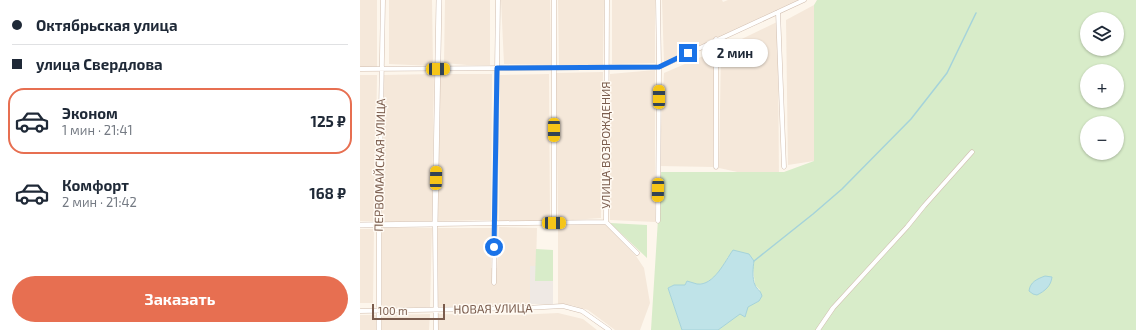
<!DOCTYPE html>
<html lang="ru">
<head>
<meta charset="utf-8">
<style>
	:root { --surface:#fff; --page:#f6f6f7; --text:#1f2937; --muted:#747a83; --line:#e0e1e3; --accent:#e76f51 }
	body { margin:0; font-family:"Exo 2",sans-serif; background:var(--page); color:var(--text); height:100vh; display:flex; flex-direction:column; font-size:15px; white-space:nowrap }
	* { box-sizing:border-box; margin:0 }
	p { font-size:13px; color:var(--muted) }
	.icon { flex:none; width:22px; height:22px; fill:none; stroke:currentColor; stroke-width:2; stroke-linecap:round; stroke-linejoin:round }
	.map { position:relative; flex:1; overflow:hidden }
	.drawer { display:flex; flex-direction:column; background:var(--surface); width:360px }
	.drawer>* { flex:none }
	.banner { display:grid; align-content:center; height:88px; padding:0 12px; background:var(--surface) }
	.buttons { position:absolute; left:720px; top:12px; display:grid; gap:8px }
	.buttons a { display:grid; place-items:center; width:44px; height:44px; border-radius:50%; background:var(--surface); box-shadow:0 1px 3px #0004; font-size:20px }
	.scale { position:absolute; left:12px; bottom:10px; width:73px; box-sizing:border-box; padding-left:4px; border:2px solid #7a5c4d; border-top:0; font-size:11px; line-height:14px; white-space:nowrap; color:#7a5c4d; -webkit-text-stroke:3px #fffaf3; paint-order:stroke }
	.end { position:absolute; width:18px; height:18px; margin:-9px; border:5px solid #1a73e8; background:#fff; box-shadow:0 0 0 2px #fff }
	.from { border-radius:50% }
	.bubble { position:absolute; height:28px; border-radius:14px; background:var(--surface); box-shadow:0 1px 3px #0004; font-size:13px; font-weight:700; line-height:28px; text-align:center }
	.car { position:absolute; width:12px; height:24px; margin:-12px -6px; border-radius:5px; box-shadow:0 0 3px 1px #0007; background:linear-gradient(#f5c518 24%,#345 0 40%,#f5c518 0 76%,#345 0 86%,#f5c518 0) }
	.banner b { display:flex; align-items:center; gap:14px; height:38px; font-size:15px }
	.banner b+b { border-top:1px solid var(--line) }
	.banner i { width:10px; height:10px; background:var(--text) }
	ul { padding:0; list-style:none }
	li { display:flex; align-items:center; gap:12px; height:66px; margin:0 8px 6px; padding:0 4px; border:2px solid transparent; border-radius:16px }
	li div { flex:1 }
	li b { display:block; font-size:15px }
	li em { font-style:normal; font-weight:700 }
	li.on { border-color:var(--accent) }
	li>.icon { width:36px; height:36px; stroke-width:1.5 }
	.primary-button { display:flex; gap:8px; margin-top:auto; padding:8px 12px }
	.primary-button a { flex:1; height:46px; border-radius:24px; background:var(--accent); color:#fff; font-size:16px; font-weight:700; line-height:46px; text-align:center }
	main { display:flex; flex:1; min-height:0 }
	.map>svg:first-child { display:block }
</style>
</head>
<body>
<main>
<section class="drawer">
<div class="banner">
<b><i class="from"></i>Октябрьская улица</b>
<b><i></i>улица Свердлова</b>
</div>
<ul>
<li class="on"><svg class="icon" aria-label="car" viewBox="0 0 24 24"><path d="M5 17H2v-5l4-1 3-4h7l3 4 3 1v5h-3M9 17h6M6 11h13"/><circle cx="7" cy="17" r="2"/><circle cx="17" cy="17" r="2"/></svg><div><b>Эконом</b><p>1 мин · 21:41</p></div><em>125 ₽</em></li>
<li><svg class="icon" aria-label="car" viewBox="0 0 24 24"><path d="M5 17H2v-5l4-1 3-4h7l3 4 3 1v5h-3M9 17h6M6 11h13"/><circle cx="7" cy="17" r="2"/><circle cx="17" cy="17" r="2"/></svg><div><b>Комфорт</b><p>2 мин · 21:42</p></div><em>168 ₽</em></li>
</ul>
<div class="primary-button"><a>Заказать</a></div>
</section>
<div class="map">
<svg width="776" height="330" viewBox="0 0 776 330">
	<rect width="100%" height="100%" fill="#fdf6ec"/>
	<path fill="#f5e8da" d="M0,0H17V67H0Z
		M29,0H72L73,66L29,64Z
		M85,0H130V65H107L84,63Z
		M141,0H190L191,65L144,64Z
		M198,0H244L243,65H199Z
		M252,0H295V63L252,64Z
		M302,0H362L363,2L368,0H442L304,64Z
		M454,5V161L428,165L426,20Z
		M417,22L418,53L419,181L359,168L361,49Z
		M355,51L353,167L299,166L304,73Z
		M295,70V222L250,220V74Z
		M243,72L241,218L198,221L196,73Z
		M74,74L72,221L22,222L24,75Z
		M80,74H132L131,220L78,221Z
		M189,74L190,218L185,221H139L140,75Z
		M0,75H17L15,221H0Z
		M245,224L276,256L284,268L290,303L280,330H255L228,310L211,305L198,304V225Z
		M139,227L177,228L176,266L170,267V304L77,307L78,228H132L131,268H137Z
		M22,228H72L70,307L22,308Z
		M0,229H14L13,303H0Z
		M198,313L223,319L237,330H77V314L157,315Z
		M70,314L69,330H22V315Z
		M0,315H16V330H0Z"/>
	<path fill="#efe9e4" d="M170,266H176V281H193V304H170Z"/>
	<path fill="#d8ecc9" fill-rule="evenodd" d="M457,0H776V330H358L380,313L385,317L387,307L399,301L400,290L395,285L393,268L368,257C362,268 352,285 337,284C334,284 330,282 327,281L325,285H314L308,288L322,330H291L301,172H424L454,161V5ZM727,19H757V49H727ZM727,71H757V101H727ZM727,123H757V153H727Z
		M250,223L287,225V258Z
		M176,249L193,250V281H175Z"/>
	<path fill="#bfe3e8" stroke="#a5d3da" d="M373,250L389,254L394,261C393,267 392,279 395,285C397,290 400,289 402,296L399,301L388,307L385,317L380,314L358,330H322L308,288L314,285H325L327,281C330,282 334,283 337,284C354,286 365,261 373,250Z
		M685,276L692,277C691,286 685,291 677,295L673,294L669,291C670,282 677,279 685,276Z"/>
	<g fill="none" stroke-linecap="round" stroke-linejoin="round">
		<path stroke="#a5d3da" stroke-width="1.5" d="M394,261L453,214L482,189L551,119L587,73L616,13"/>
		<defs>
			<path id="minor" d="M194,0V223
				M247,0L246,222L277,253
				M418,12L424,167
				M0,69L299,67L444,0
				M356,167V39
				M298,221L299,67L298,0
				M134,283L138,0
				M0,311L165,308L203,306L222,311L249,330
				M19,330V225L23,0
				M76,330L75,224L246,222
				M458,330L473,308L547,227L564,206L612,152"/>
			<path id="tertiary" d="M0,225L75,224L79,0"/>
		</defs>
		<use href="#minor" stroke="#d1beb0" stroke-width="5"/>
		<use href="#tertiary" stroke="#d1beb0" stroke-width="6"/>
		<use href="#minor" stroke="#fff" stroke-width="4"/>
		<use href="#tertiary" stroke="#fff" stroke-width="5"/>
	</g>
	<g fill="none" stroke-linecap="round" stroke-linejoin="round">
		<path stroke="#1a73e8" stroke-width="5" d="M134,247L137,68L299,67L328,53"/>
	</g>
	<g text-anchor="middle" stroke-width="3" stroke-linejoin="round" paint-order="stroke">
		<g font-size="12" fill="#7a5c4d" stroke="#fffaf3">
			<text transform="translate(246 145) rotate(-90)" y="4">УЛИЦА ВОЗРОЖДЕНИЯ</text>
			<text transform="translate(20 165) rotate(-89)" y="4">ПЕРВОМАЙСКАЯ УЛИЦА</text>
			<text transform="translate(133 309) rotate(-1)" y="4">НОВАЯ УЛИЦА</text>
		</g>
	</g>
</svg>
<div class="buttons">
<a><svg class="icon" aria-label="layers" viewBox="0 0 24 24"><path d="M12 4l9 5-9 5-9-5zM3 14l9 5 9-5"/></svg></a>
<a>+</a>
<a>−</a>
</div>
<div class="scale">100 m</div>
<i class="end from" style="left:134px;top:247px"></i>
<i class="end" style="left:328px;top:53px"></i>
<div class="bubble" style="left:342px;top:39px;width:66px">2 мин</div>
<i class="car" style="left:78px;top:69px;rotate:89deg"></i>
<i class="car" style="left:299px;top:97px;rotate:0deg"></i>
<i class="car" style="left:194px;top:130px;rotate:180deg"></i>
<i class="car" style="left:76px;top:178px;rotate:1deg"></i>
<i class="car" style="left:298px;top:190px;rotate:181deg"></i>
<i class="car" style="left:194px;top:223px;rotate:90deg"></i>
</div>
</main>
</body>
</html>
